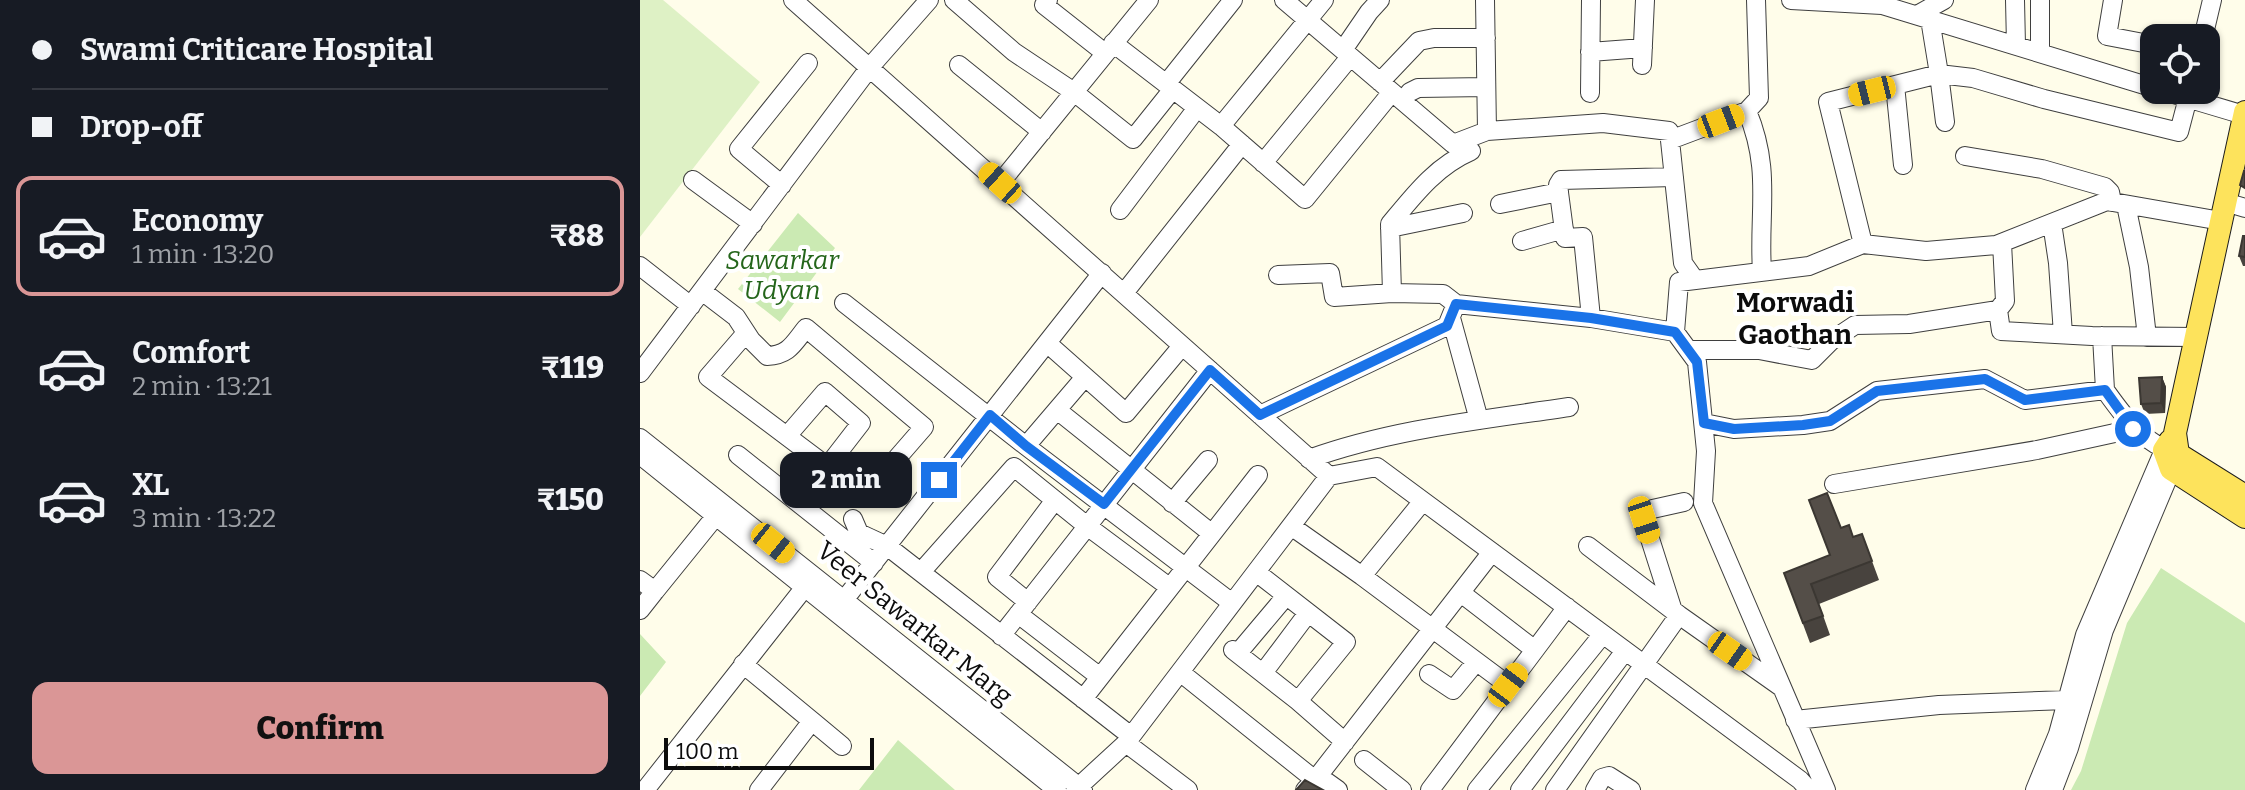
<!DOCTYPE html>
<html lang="en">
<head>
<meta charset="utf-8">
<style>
	:root { --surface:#171b24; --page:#20242c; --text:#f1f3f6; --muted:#9ea1a6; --line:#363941; --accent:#da9696 }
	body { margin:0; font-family:Bitter,serif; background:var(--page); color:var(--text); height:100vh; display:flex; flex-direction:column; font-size:30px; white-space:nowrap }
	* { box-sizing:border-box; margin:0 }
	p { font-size:26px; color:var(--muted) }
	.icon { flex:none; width:44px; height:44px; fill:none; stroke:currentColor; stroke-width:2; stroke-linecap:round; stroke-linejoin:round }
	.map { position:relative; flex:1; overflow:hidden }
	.drawer { display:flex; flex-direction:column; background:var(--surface); width:640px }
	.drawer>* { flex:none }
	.guide { display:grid; align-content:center; height:176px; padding:0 32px; background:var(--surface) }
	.tools { position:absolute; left:1500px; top:24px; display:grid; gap:16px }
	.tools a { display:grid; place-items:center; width:80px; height:80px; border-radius:16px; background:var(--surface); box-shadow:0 2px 6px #0004; font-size:40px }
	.scale { position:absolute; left:24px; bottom:20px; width:210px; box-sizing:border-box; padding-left:8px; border:4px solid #0c0c0c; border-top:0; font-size:22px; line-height:28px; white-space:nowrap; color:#0c0c0c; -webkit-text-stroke:6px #fff; paint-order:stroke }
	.end { position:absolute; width:36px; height:36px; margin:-18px; border:10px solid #1a73e8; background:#fff; box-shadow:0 0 0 4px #fff }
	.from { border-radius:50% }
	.bubble { position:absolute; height:56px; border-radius:16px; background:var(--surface); box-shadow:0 2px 6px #0004; font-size:26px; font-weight:800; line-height:56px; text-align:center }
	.car { position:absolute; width:24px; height:48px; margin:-24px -12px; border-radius:10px; box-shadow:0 0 6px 2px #0007; background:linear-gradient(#f5c518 24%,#345 0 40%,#f5c518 0 76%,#345 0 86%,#f5c518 0) }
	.guide b { display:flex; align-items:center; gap:28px; height:76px; font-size:30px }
	.guide b+b { border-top:2px solid var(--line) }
	.guide i { width:20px; height:20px; background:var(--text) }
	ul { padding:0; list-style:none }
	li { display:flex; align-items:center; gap:24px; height:120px; margin:0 16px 12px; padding:0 16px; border:4px solid transparent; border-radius:16px }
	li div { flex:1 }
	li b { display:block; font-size:30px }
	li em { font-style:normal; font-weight:800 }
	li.active { border-color:var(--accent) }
	li>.icon { width:72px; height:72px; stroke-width:1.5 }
	.cta { display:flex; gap:16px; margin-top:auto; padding:16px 32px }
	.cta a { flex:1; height:92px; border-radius:16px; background:var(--accent); color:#111; font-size:32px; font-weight:800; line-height:92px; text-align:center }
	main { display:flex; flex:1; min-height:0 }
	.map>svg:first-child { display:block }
</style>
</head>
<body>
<main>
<section class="drawer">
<div class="guide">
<b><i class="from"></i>Swami Criticare Hospital</b>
<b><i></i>Drop-off</b>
</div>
<ul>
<li class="active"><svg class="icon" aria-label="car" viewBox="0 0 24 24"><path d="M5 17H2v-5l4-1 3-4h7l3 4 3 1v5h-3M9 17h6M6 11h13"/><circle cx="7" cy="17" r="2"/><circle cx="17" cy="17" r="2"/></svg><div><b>Economy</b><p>1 min · 13:20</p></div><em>₹88</em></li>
<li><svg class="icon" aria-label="car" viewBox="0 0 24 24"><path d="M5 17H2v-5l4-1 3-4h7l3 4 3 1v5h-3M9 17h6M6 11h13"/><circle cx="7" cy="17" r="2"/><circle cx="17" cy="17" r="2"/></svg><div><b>Comfort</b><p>2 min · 13:21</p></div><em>₹119</em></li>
<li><svg class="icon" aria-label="car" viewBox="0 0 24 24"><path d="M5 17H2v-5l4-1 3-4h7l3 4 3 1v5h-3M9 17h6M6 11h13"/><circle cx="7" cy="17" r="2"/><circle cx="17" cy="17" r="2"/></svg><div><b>XL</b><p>3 min · 13:22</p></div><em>₹150</em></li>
</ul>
<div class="cta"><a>Confirm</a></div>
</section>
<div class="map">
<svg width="1605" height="790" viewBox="0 0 1605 790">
	<rect width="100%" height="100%" fill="#fffdea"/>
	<path fill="#cbeab3" d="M158,213L195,248L140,322L98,289Z
		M1521,568L1605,623V790H1431L1441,771L1487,623Z
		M0,634L26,662L0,696Z
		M258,740L315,790H219Z"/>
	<path fill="#def1c5" d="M0,0H23L120,82L0,237Z"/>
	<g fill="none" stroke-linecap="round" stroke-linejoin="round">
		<defs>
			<path id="minor" d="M153,0L689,476
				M314,0L374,52L434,92L493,139L533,89
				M408,0L404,5L465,53
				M644,0L813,144L847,131L845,0
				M1151,0L1242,5L1514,88
				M1375,0L1376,45
				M1473,0L1467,36L1514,45
				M1277,15L1304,0
				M1563,38L1572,0
				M473,43L581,126L684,0
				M703,50L729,12L740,0
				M950,52L1003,48
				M1400,53V0
				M319,65L402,132
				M1002,65L1005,0
				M740,82L779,41L794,38H846
				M526,84L593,0
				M1255,85L1263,165
				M1520,90L1604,115
				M950,93L951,0
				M763,101L770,92L778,88L846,87
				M1107,111C1132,170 1118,212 1122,272
				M1305,122L1299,74L1333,78L1404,99L1539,132L1550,90
				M581,126L665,199L752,92
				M847,131L963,123L1029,131L1043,263L1055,280
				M1030,140L1107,111L1119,98L1116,0
				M1325,156L1402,169L1465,187L1470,192L1472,202
				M623,163L710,57
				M53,180L113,224
				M360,183L509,0
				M142,185L99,149L168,63
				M1585,202L1605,208
				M860,204L919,192
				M1486,205L1499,267L1507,337
				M480,210L557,108
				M1412,223L1418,263L1423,334
				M750,228L823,213
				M882,241L924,229
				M1223,244L1188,102L1299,74L1290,19
				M0,266L51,306
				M638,275L690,273L694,297L752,293
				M62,291L96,317L111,340L127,356C149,355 153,344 166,328L284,427L225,495L68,377L106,333
				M484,293L602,144
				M204,303L386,446L592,603
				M816,304L803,294L752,293L750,224C774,195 796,166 831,151
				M1358,310L1365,301L1362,243
				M811,318L839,420
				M951,318L943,237L925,238L918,185L921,180L1034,177
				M1035,332L1039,282L1169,266L1223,244L1286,251L1356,245L1467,201L1581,221
				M1462,336L1465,390
				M407,343L486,413L542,346
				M1048,350H1119L1172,360L1191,341L1215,325L1269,324L1358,310L1361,331L1452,336L1556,337
				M0,373L230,67L289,0
				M417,410L571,533
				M620,415L807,326L816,304L951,318L1035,332L1057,362L1066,451L1063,503L1186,790
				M1064,423L1094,429L1163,425L1190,421L1237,391L1345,379L1385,400L1465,390C1485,418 1503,444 1538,454L1464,630L1429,748L1413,790
				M147,436L185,392L221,423L187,467
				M0,438L443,790
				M386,446L445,377
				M0,455L417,790
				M98,455L234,563
				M669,459C752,429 842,420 929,407
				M1194,484L1397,450L1493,429
				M532,503L568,460
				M213,519L219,533L247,546L491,736
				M651,526L722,576L783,501
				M948,546L1039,615L1141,687
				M281,572L374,467L447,526L529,587
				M616,572L706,642L658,701L705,742
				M722,576L868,685
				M0,580L15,591L83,507
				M821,593L895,650
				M204,600L462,273
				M388,602L357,577L415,500
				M0,610L15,591
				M1033,611L1004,520L1008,510L1044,502
				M378,614L460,677
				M361,636L570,370
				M593,650L658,701
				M598,653L646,596
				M103,664L172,721L119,790
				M540,672L675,780L852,552
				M623,673L668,613
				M789,674L813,690L836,662
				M443,699L618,475
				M1155,720L1299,705L1427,700
				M172,721L202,746
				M486,743L548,790
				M724,760L762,790
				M5,790L165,587
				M435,790L486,743L689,476L737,467L1160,780L1169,790
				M665,790L675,780H684L698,790
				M790,790L927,607
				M837,790L963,634
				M880,790L985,651
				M915,790L1039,615
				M955,790L962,778L969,776L991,790
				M1395,790L1418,734L1445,635L1524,450"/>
			<path id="major" d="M1605,112L1535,433L1538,454L1605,496
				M1530,441L1524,450L1531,469L1605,517"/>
		</defs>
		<use href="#minor" stroke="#3f3f3f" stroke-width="20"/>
		<use href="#major" stroke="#1d1d1d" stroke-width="24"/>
		<use href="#minor" stroke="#fff" stroke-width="18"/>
		<use href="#major" stroke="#fde35c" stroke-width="22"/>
	</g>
	<path fill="#48433e" d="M1605,236V266H1603L1599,256Z
		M1522,377L1526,387L1525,413L1505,414L1501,404Z
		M1201,528L1213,537L1222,534L1239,580L1179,604L1190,635L1170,643L1144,573L1190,555Z"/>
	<path fill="#3b3732" d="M1522,377L1526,387L1525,413L1521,403Z"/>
	<path fill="#544e48" stroke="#3b3732" stroke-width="2" d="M1604,171H1605V188L1600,185Z
		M1603,236H1605V257L1599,256Z
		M1522,377L1521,403L1501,404L1499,378Z
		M1187,493L1201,528L1209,525L1213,537L1222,534L1232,561L1171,584L1183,616L1163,623L1144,573L1190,555L1169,500Z
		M665,780L683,790H656Z"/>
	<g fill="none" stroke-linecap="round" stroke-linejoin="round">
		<path stroke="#1a73e8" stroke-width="10" d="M299,480L350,415L386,446L464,504L570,370L620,415L807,326L816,304L951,318L1035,332L1057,362L1064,423L1094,429L1163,425L1190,421L1237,391L1345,379L1385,400L1465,390L1493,429"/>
	</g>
	<g text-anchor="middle" stroke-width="8" stroke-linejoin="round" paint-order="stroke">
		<g font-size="26" font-style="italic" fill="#24651a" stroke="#fff">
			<text x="142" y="269">Sawarkar<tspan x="142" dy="30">Udyan</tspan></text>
		</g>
		<g font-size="26" fill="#0c0c0c" stroke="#fff">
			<text transform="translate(275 623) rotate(39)" y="9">Veer Sawarkar Marg</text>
		</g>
		<g font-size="28" font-weight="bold" fill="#0c0c0c" stroke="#fff">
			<text x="1155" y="312">Morwadi<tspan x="1155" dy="32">Gaothan</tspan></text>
		</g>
	</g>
</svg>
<div class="tools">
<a><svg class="icon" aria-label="locate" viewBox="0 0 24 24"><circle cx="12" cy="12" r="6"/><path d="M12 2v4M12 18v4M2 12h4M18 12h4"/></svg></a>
</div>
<div class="scale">100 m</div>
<i class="end from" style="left:1493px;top:429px"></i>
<i class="end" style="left:299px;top:480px"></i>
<div class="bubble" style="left:140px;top:452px;width:132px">2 min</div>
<i class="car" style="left:1232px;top:91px;rotate:256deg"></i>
<i class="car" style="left:1081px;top:121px;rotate:69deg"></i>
<i class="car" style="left:360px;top:183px;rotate:312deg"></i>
<i class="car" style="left:1004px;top:520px;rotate:162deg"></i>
<i class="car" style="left:133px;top:543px;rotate:129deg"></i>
<i class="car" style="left:1090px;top:651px;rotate:125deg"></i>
<i class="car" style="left:868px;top:685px;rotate:37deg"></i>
</div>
</main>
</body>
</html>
